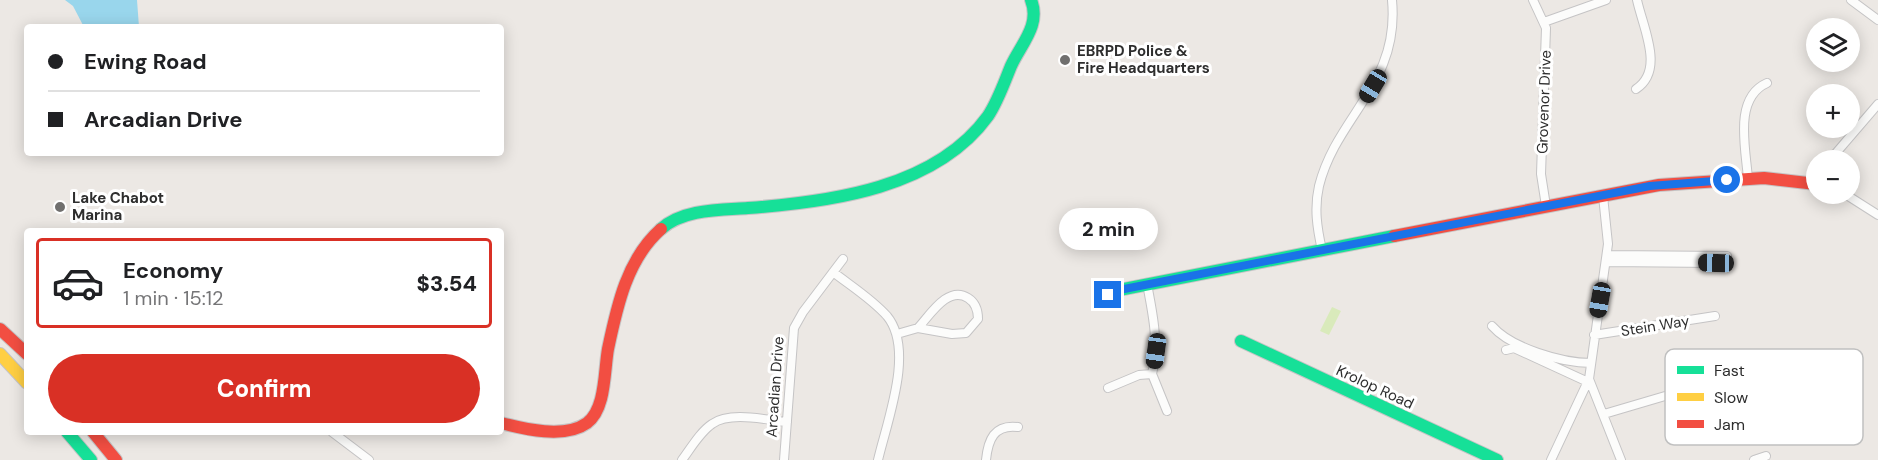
<!DOCTYPE html>
<html lang="en">
<head>
<meta charset="utf-8">
<style>
	:root { --surface:#fff; --page:#f6f6f6; --text:#202124; --muted:#757577; --line:#e0e0e0; --accent:#d93025 }
	body { margin:0; font-family:"DM Sans",sans-serif; background:var(--page); color:var(--text); height:100vh; display:flex; flex-direction:column; font-size:22px; white-space:nowrap }
	* { box-sizing:border-box; margin:0 }
	p { font-size:20px; color:var(--muted) }
	.icon { flex:none; width:33px; height:33px; fill:none; stroke:currentColor; stroke-width:2; stroke-linecap:round; stroke-linejoin:round }
	.map { position:relative; flex:1; overflow:hidden }
	.panel { position:absolute; left:24px; top:228px; width:480px; height:207px; display:flex; flex-direction:column; background:var(--surface); border-radius:6px; box-shadow:0 3px 15px #0003 }
	.panel>* { flex:none }
	.guide { position:absolute; left:24px; top:24px; width:480px; height:132px; border-radius:6px; box-shadow:0 3px 15px #0003; display:grid; align-content:center; height:132px; padding:0 24px; background:var(--surface) }
	.fabs { position:absolute; left:1806px; top:18px; display:grid; gap:12px }
	.fabs a { display:grid; place-items:center; width:54px; height:54px; border-radius:50%; background:var(--surface); box-shadow:0 3px 15px #0003; font-size:30px }
	.end { position:absolute; width:27px; height:27px; margin:-14px; border:8px solid #1a73e8; background:#fff; box-shadow:0 0 0 3px #fff }
	.from { border-radius:50% }
	.bubble { position:absolute; height:42px; border-radius:21px; background:var(--surface); box-shadow:0 3px 15px #0003; font-size:20px; font-weight:800; line-height:42px; text-align:center }
	.car { position:absolute; width:18px; height:36px; margin:-18px -9px; border-radius:8px; box-shadow:0 0 4px 2px #0007; background:linear-gradient(#222 24%,#8ab4d8 0 40%,#222 0 76%,#8ab4d8 0 86%,#222 0) }
	.guide b { display:flex; align-items:center; gap:21px; height:57px; font-size:22px }
	.guide b+b { border-top:2px solid var(--line) }
	.guide i { width:15px; height:15px; background:var(--text) }
	ul { padding:10px 0 0; list-style:none }
	li { display:flex; align-items:center; gap:18px; height:90px; margin:0 12px 9px; padding:0 12px; border:3px solid var(--line); border-radius:6px }
	li div { flex:1 }
	li b { display:block; font-size:22px }
	li em { font-style:normal; font-weight:800 }
	li.current { border-color:var(--accent) }
	li>.icon { width:54px; height:54px; stroke-width:1.5 }
	.action { display:flex; gap:12px; margin-top:auto; padding:12px 24px }
	.action a { flex:1; height:69px; border-radius:36px; background:var(--accent); color:#fff; font-size:24px; font-weight:800; line-height:69px; text-align:center }
	.map>svg:first-child { display:block }
</style>
</head>
<body>
<div class="map">
<svg width="1878" height="460" viewBox="0 0 1878 460">
	<rect width="100%" height="100%" fill="#ece8e4"/>
	<path fill="#d9eabb" d="M1332,307L1341,311L1329,335L1320,331Z"/>
	<path fill="#99d6ec" d="M65,0H137L139,27H84L73,6Z"/>
	<g fill="none" stroke-linecap="round" stroke-linejoin="round">
		<defs>
			<path id="street" d="M1533,0L1546,28L1541,174L1546,206
				M1851,0L1878,20
				M1544,22L1606,0
				M1636,89C1665,70 1643,28 1637,0
				M1830,160L1878,104
				M1748,179C1746,149 1733,98 1767,83
				M1845,194L1878,215
				M1322,250C1317,228 1314,208 1319,186C1337,115 1400,84 1392,0
				M1607,255L1727,256
				M1606,262L1716,263
				M833,272C851,286 872,299 887,316C915,350 887,421 878,460
				M1147,284C1153,315 1159,343 1152,374
				M1492,326C1511,348 1562,363 1591,363
				M897,334L918,328L952,334L966,333L978,319C978,311 976,303 968,298C948,285 930,315 918,328
				M1594,335L1715,316
				M1506,350L1514,348L1588,382
				M1152,374L1167,411
				M1589,379L1621,460
				M1108,388L1139,375L1152,374
				M1604,414L1733,376
				M332,432L369,460
				M682,460C691,448 700,432 712,424C730,411 766,420 787,422
				M784,460L794,328L803,312L843,259
				M986,460C988,440 994,424 1018,427
				M1551,460L1589,379L1608,244L1603,196
				M1754,460L1766,456"/>
			<path id="fast" d="M661,229C683,209 720,210 748,208C831,202 936,188 988,116C998,101 1004,83 1011,66C1021,44 1041,25 1031,0
				M1105,297L1119,290L1394,236
				M1241,341L1497,460
				M67,432L91,460"/>
			<path id="slow" d="M0,354L27,383"/>
			<path id="jam" d="M1394,236L1659,185L1764,178L1816,184
				M0,329L27,354
				M501,423C524,429 565,439 587,423C606,409 604,371 608,349C617,306 627,259 661,229
				M93,432L116,460"/>
		</defs>
		<use href="#street" stroke="#c5c4c5" stroke-width="10"/>
		<use href="#fast" stroke="#c5c4c5" stroke-width="14"/>
		<use href="#slow" stroke="#c5c4c5" stroke-width="14"/>
		<use href="#jam" stroke="#c5c4c5" stroke-width="14"/>
		<use href="#street" stroke="#fcfcfb" stroke-width="8"/>
		<use href="#fast" stroke="#16e098" stroke-width="12"/>
		<use href="#slow" stroke="#ffcf43" stroke-width="12"/>
		<use href="#jam" stroke="#f24e42" stroke-width="12"/>
	</g>
	<g fill="none" stroke-linecap="round" stroke-linejoin="round">
		<path stroke="#1a73e8" stroke-width="8" d="M1108,295L1119,290L1650,186L1727,180"/>
	</g>
	<g fill="#706f6e" stroke="#fff" stroke-width="2">
		<circle cx="1065" cy="60" r="6"/>
		<circle cx="60" cy="207" r="6"/>
	</g>
	<g text-anchor="middle" stroke-width="6" stroke-linejoin="round" paint-order="stroke">
		<g font-size="15" font-weight="bold" fill="#2e2e2e" stroke="#fff" text-anchor="start">
			<text x="1077" y="56">EBRPD Police &amp;<tspan x="1077" dy="17">Fire Headquarters</tspan></text>
			<text x="72" y="203">Lake Chabot<tspan x="72" dy="17">Marina</tspan></text>
		</g>
		<g font-size="15" fill="#2e2e2e" stroke="#fff">
			<text transform="translate(1544 102) rotate(-88)" y="5">Grovenor Drive</text>
			<text transform="translate(1655 326) rotate(-9)" y="5">Stein Way</text>
			<text transform="translate(775 387) rotate(-86)" y="5">Arcadian Drive</text>
			<text transform="translate(1375 387) rotate(25)" y="5">Krolop Road</text>
		</g>
	</g>
	<rect x="1665" y="349" width="198" height="96" rx="9" fill="#fff" stroke="#c0c0c0" stroke-width="1.5"/>
	<rect x="1677" y="366" width="27" height="8" fill="#16e098"/>
	<rect x="1677" y="393" width="27" height="8" fill="#ffcf43"/>
	<rect x="1677" y="420" width="27" height="8" fill="#f24e42"/>
	<g font-size="16" fill="#2e2e2e">
		<text x="1714" y="376">Fast</text>
		<text x="1714" y="403">Slow</text>
		<text x="1714" y="430">Jam</text>
	</g>
</svg>
<div class="fabs">
<a><svg class="icon" aria-label="layers" viewBox="0 0 24 24"><path d="M12 4l9 5-9 5-9-5zM3 14l9 5 9-5"/></svg></a>
<a>+</a>
<a>−</a>
</div>
<i class="end from" style="left:1727px;top:180px"></i>
<i class="end" style="left:1108px;top:295px"></i>
<div class="bubble" style="left:1059px;top:208px;width:99px">2 min</div>
<i class="car" style="left:1373px;top:86px;rotate:211deg"></i>
<i class="car" style="left:1716px;top:263px;rotate:271deg"></i>
<i class="car" style="left:1600px;top:300px;rotate:190deg"></i>
<i class="car" style="left:1156px;top:351px;rotate:188deg"></i>
<div class="guide">
<b><i class="from"></i>Ewing Road</b>
<b><i></i>Arcadian Drive</b>
</div>
<section class="panel">
<ul>
<li class="current"><svg class="icon" aria-label="car" viewBox="0 0 24 24"><path d="M5 17H2v-5l4-1 3-4h7l3 4 3 1v5h-3M9 17h6M6 11h13"/><circle cx="7" cy="17" r="2"/><circle cx="17" cy="17" r="2"/></svg><div><b>Economy</b><p>1 min · 15:12</p></div><em>$3.54</em></li>
</ul>
<div class="action"><a>Confirm</a></div>
</section>
</div>
</body>
</html>
